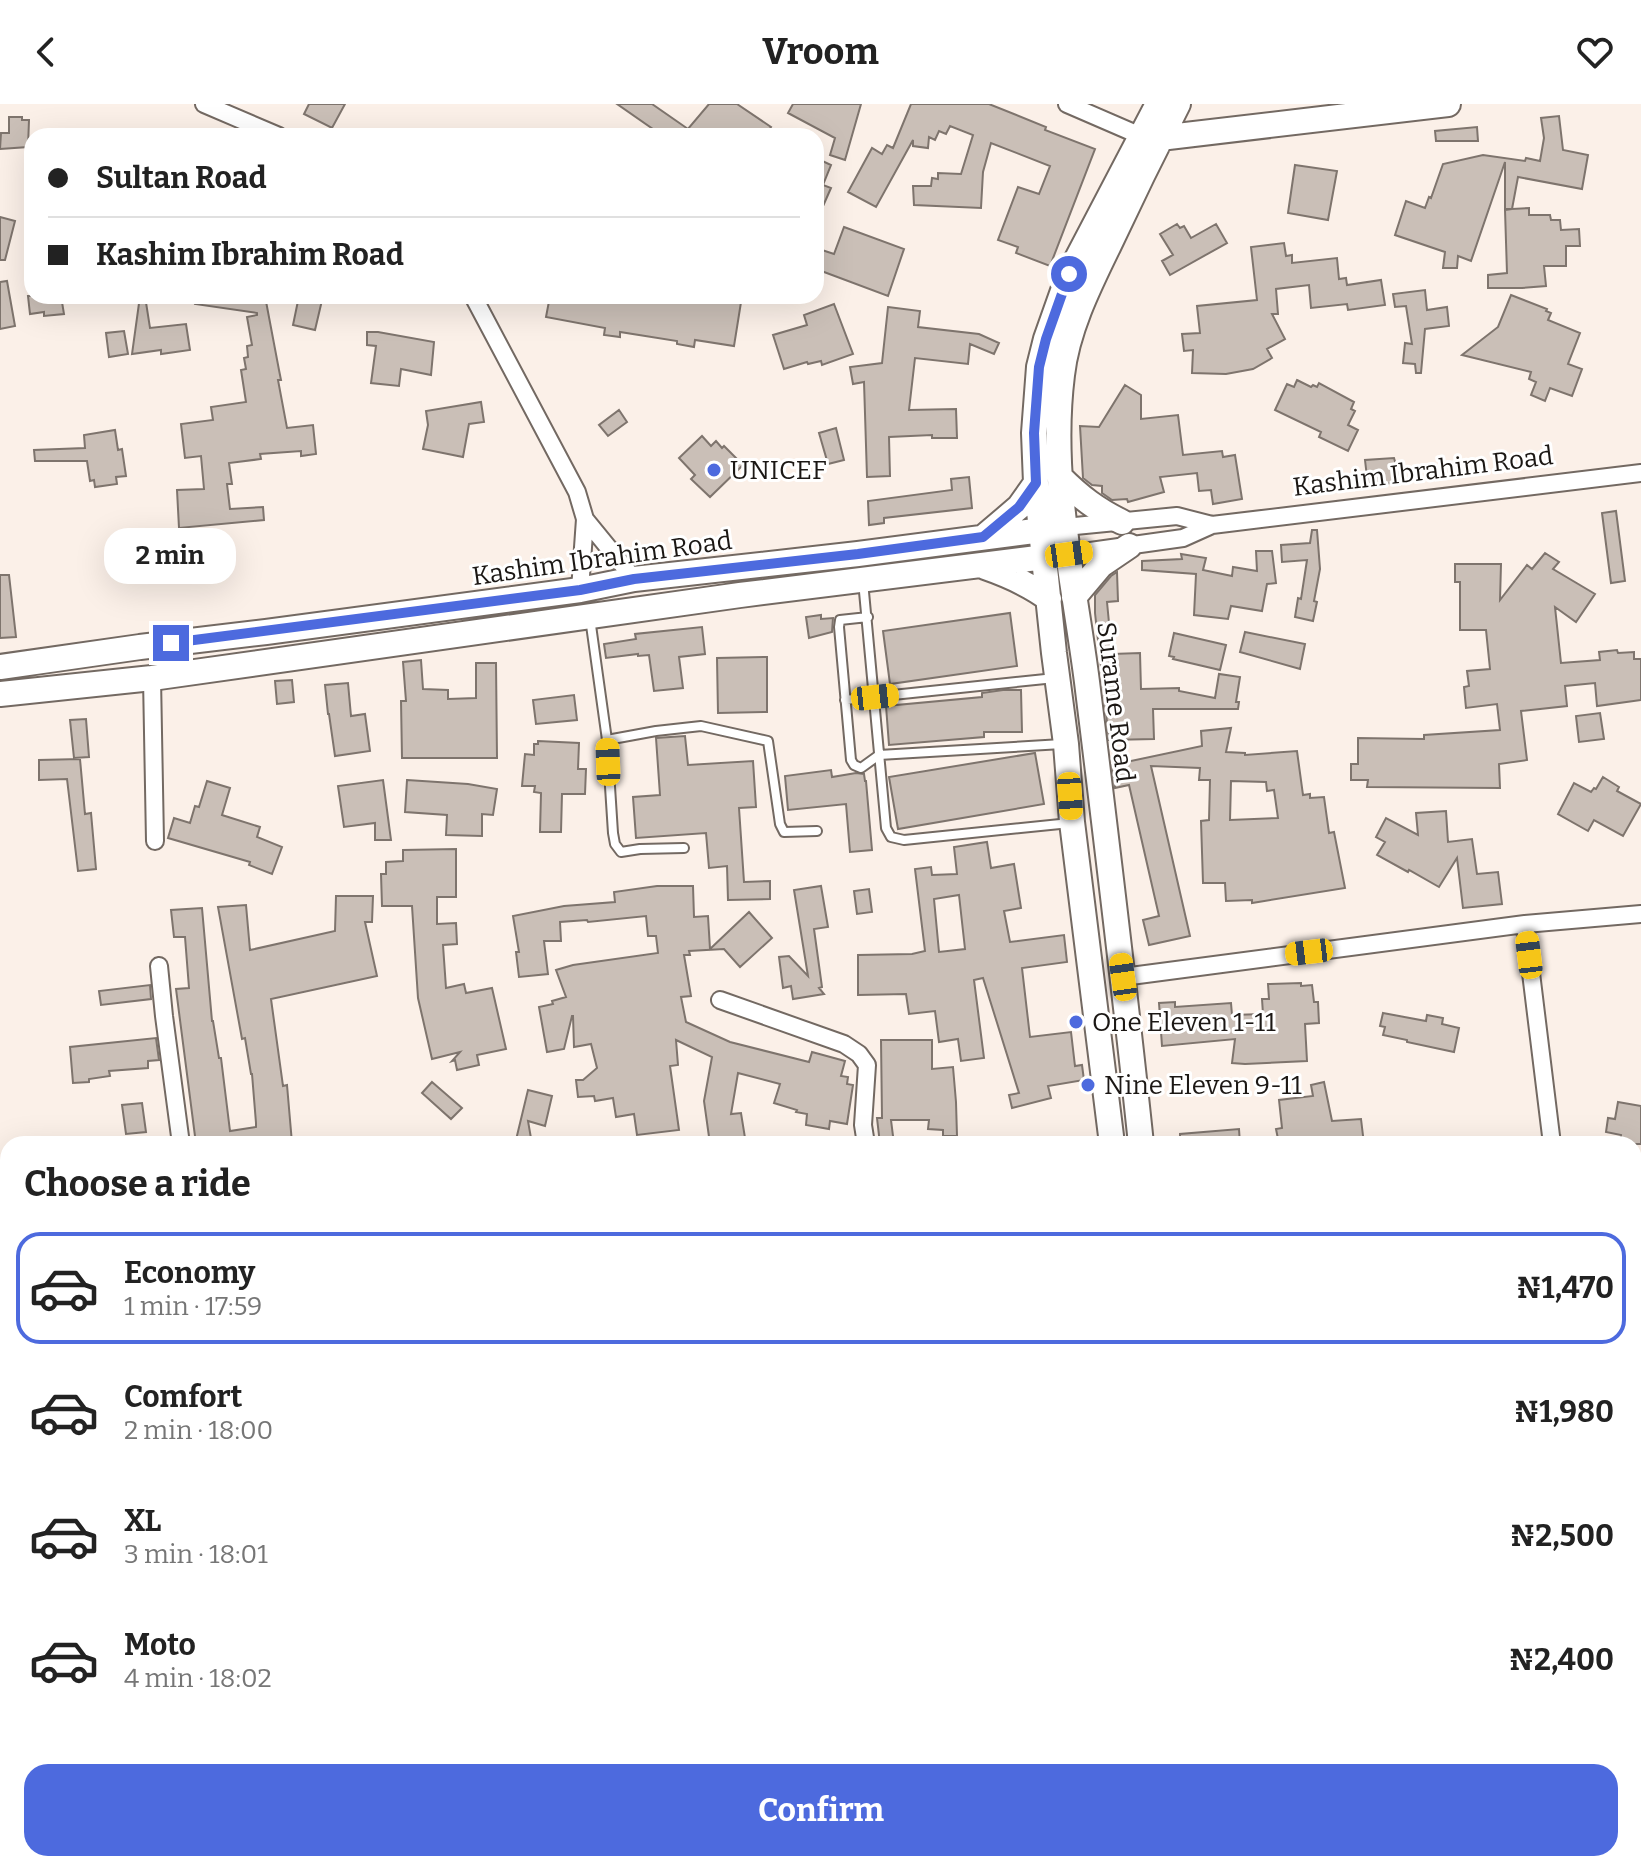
<!DOCTYPE html>
<html lang="en">
<head>
<meta charset="utf-8">
<style>
	:root { --surface:#fff; --page:#f2f2f2; --text:#222; --muted:#767676; --line:#e0e0e0; --accent:#4d6ade }
	body { margin:0; font-family:Bitter,serif; background:var(--page); color:var(--text); height:100vh; display:flex; flex-direction:column; font-size:30px; white-space:nowrap }
	* { box-sizing:border-box; margin:0 }
	p { font-size:26px; color:var(--muted) }
	.icon { flex:none; width:44px; height:44px; fill:none; stroke:currentColor; stroke-width:2; stroke-linecap:round; stroke-linejoin:round }
	.map { position:relative; flex:1; overflow:hidden }
	.details { position:absolute; left:0px; top:1032px; width:1642px; height:736px; display:flex; flex-direction:column; background:var(--surface); border-radius:24px 24px 0 0; box-shadow:0 8px 32px #0002 }
	.details>* { flex:none }
	.top-card { position:absolute; left:24px; top:24px; width:800px; height:176px; border-radius:24px; box-shadow:0 8px 32px #0002; display:grid; align-content:center; height:176px; padding:0 24px; background:var(--surface) }
	.end { position:absolute; width:36px; height:36px; margin:-18px; border:10px solid #4d6ade; background:#fff; box-shadow:0 0 0 4px #fff }
	.from { border-radius:50% }
	.bubble { position:absolute; height:56px; border-radius:24px; background:var(--surface); box-shadow:0 8px 32px #0002; font-size:26px; font-weight:700; line-height:56px; text-align:center }
	.car { position:absolute; width:24px; height:48px; margin:-24px -12px; border-radius:10px; box-shadow:0 0 6px 2px #0007; background:linear-gradient(#f5c518 24%,#345 0 40%,#f5c518 0 76%,#345 0 86%,#f5c518 0) }
	.top-card b { display:flex; align-items:center; gap:28px; height:76px; font-size:30px }
	.top-card b+b { border-top:2px solid var(--line) }
	.top-card i { width:20px; height:20px; background:var(--text) }
	ul { padding:0; list-style:none }
	li { display:flex; align-items:center; gap:24px; height:112px; margin:0 16px 12px; padding:0 8px; border:4px solid transparent; border-radius:24px }
	li div { flex:1 }
	li b { display:block; font-size:30px }
	li em { font-style:normal; font-weight:700 }
	li.selected { border-color:var(--accent) }
	li>.icon { width:72px; height:72px; stroke-width:1.5 }
	h2 { padding:0 24px; font-size:36px; line-height:96px }
	.button { display:flex; gap:16px; margin-top:auto; padding:16px 24px }
	.button a { flex:1; height:92px; border-radius:24px; background:var(--accent); color:#fff; font-size:32px; font-weight:700; line-height:92px; text-align:center }
	header { display:flex; justify-content:space-between; align-items:center; height:104px; padding:0 24px; background:var(--surface); font-size:36px; font-weight:700 }
	.map>svg:first-child { display:block }
</style>
</head>
<body>
<header><svg class="icon" aria-label="back" viewBox="0 0 24 24"><path d="M15 5l-7 7 7 7"/></svg>Vroom<svg class="icon" aria-label="heart" viewBox="0 0 24 24"><path d="M12 20l-8-8c-3-5 5-10 8-4 3-6 11-1 8 4z"/></svg></header>
<div class="map">
<svg width="1641" height="1768" viewBox="0 0 1641 1768">
	<rect width="100%" height="100%" fill="#fbf0e8"/>
	<path fill="#cabfb7" stroke="#7e746d" stroke-width="2" fill-rule="evenodd" d="M309,0H345L332,24L304,10Z
		M617,0H652L688,25L709,0H737L771,23L765,32H663Z
		M793,0H861L845,56L830,51L835,34L788,9Z
		M911,0H989L1046,23L1045,26L1095,45L1050,162L1016,149L1018,143L998,136L1018,83L1039,90L1050,62L991,39L983,68L981,104L914,101L913,82H931L932,74L938,75V69L961,70L973,31L950,22L946,30L939,27L935,36L929,33L928,44L913,42V36L876,103L848,88L872,44L882,50L887,41L893,44Z
		M1559,12L1563,46L1588,51L1582,85L1518,73L1512,105L1529,104V111H1550L1551,116H1560L1561,126L1579,125L1580,142H1566V162H1544L1546,182L1522,184H1488V171L1507,169L1505,106L1512,105H1505V58L1471,157L1458,152L1457,164H1443L1445,148L1395,131L1406,97L1425,104L1429,93L1431,94L1443,60L1483,51L1525,57L1526,54L1540,57L1544,34L1541,14Z
		M9,13H22V16H29L28,43L0,45L1,29H9Z
		M1477,23L1478,37H1436L1435,27Z
		M816,54L831,61L823,81L831,84L816,118Z
		M1295,61L1337,67L1328,116L1288,109Z
		M0,113L15,117L5,156H0Z
		M1177,120L1180,124L1184,122L1191,134L1216,120L1227,139L1170,171L1162,157L1173,151L1160,130Z
		M844,123L904,145L888,192L816,165V152L819,145L834,150Z
		M1284,139L1286,152L1292,151V159L1337,154L1339,175L1346,174L1347,181L1381,176L1385,201L1348,206L1347,200L1311,204L1309,181L1276,185L1278,210H1272L1285,235L1267,245L1272,254L1253,265L1226,270L1192,269L1193,246L1184,247L1182,230L1200,229L1197,202L1257,196L1251,143Z
		M7,177L15,222L0,225V178Z
		M1425,186L1427,206L1447,203L1449,222L1425,225L1421,269H1416L1415,260L1403,259L1405,239L1412,240L1406,202L1395,203L1393,190Z
		M1511,191L1547,205L1546,207L1551,209L1548,216L1580,229L1568,260L1582,265L1572,292L1550,284L1545,297L1531,291L1536,278L1529,275L1531,268L1462,251L1498,223Z
		M28,192H61L64,210L44,212V208L30,210Z
		M140,192H145L150,224L186,220L190,246L161,250V246L132,250Z
		M196,192H265L279,266L281,276H278L287,324L313,321L316,350L301,352V347L260,350L261,355L229,359L232,380H227L230,405L263,403L264,416L179,424L177,386L204,385L201,352L185,354L181,320L213,316L211,303L246,298L241,266L246,265L244,254L248,253L247,242L252,241L247,213L257,211V209L195,200Z
		M299,192H323L315,226L293,221Z
		M550,192H655L685,197L686,192H742L734,242L695,236L694,243L677,240V237L620,228V233L604,231L605,224L546,213Z
		M834,200L853,250L822,261L821,257L808,260L807,258L784,265L773,231L807,221L804,211Z
		M888,203L920,207L918,223L979,230L999,239L994,250L970,240L968,260L915,254L909,306L956,305L957,334H932V331L889,333L890,372L867,373L864,278L853,280L850,263L882,259Z
		M124,227L128,250L109,253L106,229Z
		M367,228H378L434,238L431,271L401,265L399,282L371,279L376,242L367,241Z
		M1297,276L1311,283L1313,281L1317,283L1319,279L1354,298L1351,305L1355,307L1348,321L1358,326L1348,347L1319,333L1321,328L1275,306L1287,280L1294,283Z
		M1125,281L1141,291V315L1178,311L1183,351L1222,347L1223,353L1235,351L1242,395L1213,400L1211,386L1199,387L1197,369L1160,373L1164,388L1128,398L1127,395L1112,396L1102,389V382L1092,381L1083,374L1080,322L1099,323Z
		M481,298L484,318L469,320L463,353L423,345L428,321L426,307Z
		M619,306L627,318L608,332L599,321Z
		M836,324L844,356L828,360L819,329Z
		M115,326L118,346L122,345L126,372L116,373L117,380L95,383L94,376L90,377L87,357H35L34,346L85,344L84,331Z
		M702,332L711,342L716,337L722,344L724,342L743,361L710,393L691,375L695,371L679,354Z
		M1394,354L1401,378L1368,382L1365,356Z
		M969,373L972,404L884,414V419L869,421L868,397L952,386L951,375Z
		M1616,407L1625,477L1611,479L1602,409Z
		M1312,426H1317L1320,465L1314,497L1317,498L1313,517L1295,513L1298,494L1301,495L1307,456L1282,458L1281,441L1310,439Z
		M1256,447H1272L1276,479L1267,480L1262,507L1231,502L1228,515L1194,511L1196,470L1142,466V457L1182,455L1181,450L1206,454L1203,466L1232,472L1233,463L1257,467Z
		M1545,449L1559,458L1553,465L1595,490L1576,518L1555,503L1561,559L1600,556L1599,548L1617,546L1618,549L1634,548V555H1641V596L1597,602L1595,579L1565,582L1567,602L1521,607L1527,656L1499,660L1500,684L1367,683L1368,676H1351V660H1358V634L1424,635V631L1500,626L1497,600L1466,604L1464,583L1469,582L1467,567L1490,565L1486,526H1460V478H1455V460H1501L1500,496L1527,461L1532,465Z
		M1117,468L1118,497L1107,498L1112,550L1140,549L1141,585L1179,584V587L1215,594L1219,570L1240,573L1236,598H1239L1238,605H1153L1154,635L1109,636L1095,509V491L1111,472Z
		M0,471H9L16,533L0,534Z
		M1010,509L1017,562L890,580L883,527Z
		M821,511V515L833,514L832,528L809,534L806,513Z
		M702,523L705,550L679,553L683,584L654,587L649,551L638,552V550L606,554L604,540L636,535L635,530Z
		M1245,528L1305,540L1300,565L1240,548Z
		M1174,529L1226,541L1220,566L1173,555L1174,553L1169,552Z
		M767,553V608L718,609L717,554Z
		M421,556L423,585L448,586V595L476,594V559H496L497,654H402L401,597H406L403,558Z
		M292,576L294,598L277,600L275,577Z
		M348,579L351,612L365,610L370,647L335,652L329,610H328L325,581Z
		M1003,586H1021L1022,628H984V633L889,641L886,602L982,593V589Z
		M574,591L577,616L536,620L533,596Z
		M1600,609L1604,635L1579,638L1576,612Z
		M86,615L89,653L74,654L70,616Z
		M1231,624L1226,648L1245,649V651L1297,647L1303,691L1310,690V694L1324,693L1329,729L1334,728L1345,784L1252,799V796L1226,797L1225,779H1203L1201,717L1209,716L1210,676H1199L1200,664L1151,662L1190,832L1149,841L1143,816L1159,812L1129,681L1115,684L1112,661L1202,642L1201,627ZM1231,677L1266,678L1267,687L1274,686L1278,714L1230,716Z
		M685,632L688,661L753,657L756,703L739,704L744,778L770,777V795L728,796L727,762L709,764L706,729L636,734L633,693L660,691L656,634Z
		M538,637L579,639L578,665H586L585,690H562L561,728H540L541,689L534,688L535,682H522L525,650L534,651V640H538Z
		M1035,649L1044,700L898,725L889,673Z
		M80,655L85,710L91,709L96,765L78,767L67,675L39,676V656Z
		M831,666L832,673L856,669L864,670L865,677H866L872,746L850,748L846,700L788,706L785,672Z
		M1603,673L1619,683L1617,687L1641,700L1623,732L1594,716L1588,727L1558,710L1574,679L1591,688L1594,684L1596,685Z
		M383,676L391,736H375V719L344,723L338,682Z
		M407,676L468,680L497,685L493,711L482,710V732L446,731L447,711L405,708Z
		M207,677L230,684L222,711L260,723L257,733L282,743L272,770L249,761L250,758L168,734L174,714L190,719L195,702L199,703Z
		M1446,707L1448,738L1472,735L1477,770L1498,768L1502,800L1463,804L1457,754L1439,783L1409,766L1408,768L1377,751L1385,738L1376,733L1386,714L1418,731L1416,709Z
		M987,738L991,764L1014,760L1021,804L1004,807L1010,838L1064,831L1067,858L1022,864L1030,933L1071,928L1075,962L1082,961L1084,976L1048,982L1051,994L1012,1004L1009,991L1019,989L983,874L974,876L984,954L961,957L958,935L939,938L935,907L909,910L906,890L858,891V851L912,850L925,847L915,765L931,763L932,771L957,770L954,743ZM959,791L965,845L939,848L934,795Z
		M456,745V793H437V820L456,819L457,840L443,841L446,884L464,880L466,889L492,884L506,945L477,951L479,961L457,966L455,956L452,957L460,948L432,955L418,894L412,802H382L381,770H386V758L403,757V746Z
		M657,782H693L694,813L708,812L710,845L749,808L772,834L740,863L724,845L689,847L690,851H684L691,892L681,893L686,918L730,938L809,958L812,948L845,957L841,972L848,973L847,980L853,981L847,1020L830,1017L829,1025L806,1021L807,1010L796,1008L797,1006L774,999L780,980L738,969L731,1010L741,1009L746,1040H710L704,997L712,953L676,936L678,961L670,962L679,1026L637,1031L634,1010L616,1013L613,994L595,997L594,992L578,993L576,976H583L597,964L591,940L574,943L573,912H572L564,945L547,948L539,903L553,900L552,897L566,893L556,866L573,861L658,849L656,832H648L646,812L588,818L587,816L560,818L561,837H544L548,870L519,873L516,848H519L513,812L564,802L615,798L614,788Z
		M821,782L828,823L814,825L822,883L819,884L824,890L793,895L791,882L783,884L779,853L789,852L808,872L794,786Z
		M869,785L872,808L857,810L854,787Z
		M336,792H373L372,818H365L377,872L271,895L283,982L287,981L292,1039L196,1040L176,885L189,884L185,833H174L171,806L202,804L212,917H213L219,954H221L230,1027L256,1023V1019L252,970H251L245,934L242,935L218,803L246,801L250,846L335,827Z
		M1301,879V882L1312,881L1314,898H1318L1319,919L1305,920L1307,957L1245,960L1232,959L1235,935L1162,942L1159,899L1175,898V903L1231,899L1232,911L1263,910L1262,895H1269L1268,880Z
		M150,881L151,895L101,901L99,887Z
		M1383,909L1426,917L1427,911L1443,914L1442,920L1459,924L1454,948L1407,938V936L1383,931L1385,923L1380,922Z
		M156,934L159,956L148,957V964L109,967L110,972L89,975V978L73,979L70,943Z
		M881,936H932V965L953,963L956,998L957,1032H943V1026L928,1025L929,1016H891L894,1040H880L877,1014H882Z
		M432,978L462,1004L451,1015L422,989Z
		M1324,978L1332,1017L1361,1015L1364,1040H1279L1276,1025L1282,1024L1279,996L1313,992L1311,981Z
		M528,986L552,992L545,1022L528,1017L532,1040H515Z
		M1618,998L1641,1002V1040H1620L1621,1031L1606,1028L1608,1014L1615,1015Z
		M142,999L146,1028L126,1030L122,1001Z
		M1239,1025L1240,1040H1180V1030Z"/>
	<g fill="none" stroke-linecap="round" stroke-linejoin="round">
		<defs>
			<path id="lane" d="M863,477L886,724L891,733L904,736L1070,719
				M868,513L840,516L839,523L851,656L854,661L861,664L879,651L1062,640
				M590,514L607,636L613,729L615,740L621,748L640,745L684,744
				M845,596L1055,574
				M607,636L656,627L701,622L768,637L780,720L784,728L817,727"/>
			<path id="street" d="M204,0L279,32
				M1067,0L1141,32
				M473,192L577,388L585,415L580,486
				M585,415L634,475
				M1065,423L1177,412L1212,421
				M1069,450L1183,434L1212,421L1641,369
				M152,574L155,737
				M1525,820L1552,1040
				M159,862L164,912L181,1040
				M1123,873L1525,820L1641,810
				M720,896L844,940L859,950L867,961L863,1021L866,1040
				M1634,1320L1641,1327
				M0,1693L8,1692
				M24,1760L26,1768
				M154,1760L165,1768
				M580,1768L585,1760"/>
			<path id="secondary" d="M1147,33L1160,34L1448,0
				M1060,373C1080,393 1097,406 1122,418
				M985,432L1019,403L1036,379
				M985,463C1008,471 1029,480 1049,495
				M1074,493L1101,461L1129,442
				M0,563L140,543L266,528L580,486L634,475L858,450L1065,423
				M0,590L152,574L740,491L1069,450
				M1112,1040L1072,718L1066,640L1054,549L1036,379L1034,329L1039,263L1046,235L1069,170L1158,0
				M1141,1040C1125,886 1106,732 1087,578C1074,477 1049,374 1062,271C1067,226 1089,182 1109,141C1131,94 1154,47 1178,0
				M0,1183L8,1182
				M1442,1760L1465,1768
				M1103,1768L1107,1760
				M1134,1768L1138,1760"/>
		</defs>
		<use href="#lane" stroke="#736962" stroke-width="12"/>
		<use href="#street" stroke="#736962" stroke-width="20"/>
		<use href="#secondary" stroke="#736962" stroke-width="28"/>
		<use href="#lane" stroke="#fff" stroke-width="8"/>
		<use href="#street" stroke="#fff" stroke-width="16"/>
		<use href="#secondary" stroke="#fff" stroke-width="24"/>
	</g>
	<g fill="none" stroke-linecap="round" stroke-linejoin="round">
		<path stroke="#4d6ade" stroke-width="10" d="M171,539L580,486L634,475L858,450L983,433L1019,403L1036,379L1034,329L1039,263L1046,235L1069,170"/>
	</g>
	<g fill="#4d6ade" stroke="#fff" stroke-width="3">
		<circle cx="714" cy="366" r="8"/>
		<circle cx="1076" cy="918" r="8"/>
		<circle cx="1088" cy="981" r="8"/>
	</g>
	<g text-anchor="middle" stroke-width="6" stroke-linejoin="round" paint-order="stroke">
		<g font-size="26" fill="#1b1714" stroke="#fff" text-anchor="start">
			<text x="730" y="375">UNICEF</text>
			<text x="1092" y="927">One Eleven 1-11</text>
			<text x="1104" y="990">Nine Eleven 9-11</text>
		</g>
		<g font-size="26" fill="#1b1714" stroke="#fff">
			<text transform="translate(1423 367) rotate(-7)" y="9">Kashim Ibrahim Road</text>
			<text transform="translate(602 454) rotate(-8)" y="9">Kashim Ibrahim Road</text>
			<text transform="translate(1116 598) rotate(83)" y="9">Surame Road</text>
		</g>
	</g>
</svg>
<i class="end from" style="left:1069px;top:170px"></i>
<i class="end" style="left:171px;top:539px"></i>
<div class="bubble" style="left:104px;top:424px;width:132px">2 min</div>
<i class="car" style="left:1069px;top:450px;rotate:82deg"></i>
<i class="car" style="left:875px;top:593px;rotate:84deg"></i>
<i class="car" style="left:608px;top:658px;rotate:358deg"></i>
<i class="car" style="left:1070px;top:692px;rotate:176deg"></i>
<i class="car" style="left:1309px;top:848px;rotate:263deg"></i>
<i class="car" style="left:1529px;top:851px;rotate:353deg"></i>
<i class="car" style="left:1123px;top:873px;rotate:352deg"></i>
<div class="top-card">
<b><i class="from"></i>Sultan Road</b>
<b><i></i>Kashim Ibrahim Road</b>
</div>
<section class="details">
<h2>Choose a ride</h2>
<ul>
<li class="selected"><svg class="icon" aria-label="car" viewBox="0 0 24 24"><path d="M5 17H2v-5l4-1 3-4h7l3 4 3 1v5h-3M9 17h6M6 11h13"/><circle cx="7" cy="17" r="2"/><circle cx="17" cy="17" r="2"/></svg><div><b>Economy</b><p>1 min · 17:59</p></div><em>₦1,470</em></li>
<li><svg class="icon" aria-label="car" viewBox="0 0 24 24"><path d="M5 17H2v-5l4-1 3-4h7l3 4 3 1v5h-3M9 17h6M6 11h13"/><circle cx="7" cy="17" r="2"/><circle cx="17" cy="17" r="2"/></svg><div><b>Comfort</b><p>2 min · 18:00</p></div><em>₦1,980</em></li>
<li><svg class="icon" aria-label="car" viewBox="0 0 24 24"><path d="M5 17H2v-5l4-1 3-4h7l3 4 3 1v5h-3M9 17h6M6 11h13"/><circle cx="7" cy="17" r="2"/><circle cx="17" cy="17" r="2"/></svg><div><b>XL</b><p>3 min · 18:01</p></div><em>₦2,500</em></li>
<li><svg class="icon" aria-label="car" viewBox="0 0 24 24"><path d="M5 17H2v-5l4-1 3-4h7l3 4 3 1v5h-3M9 17h6M6 11h13"/><circle cx="7" cy="17" r="2"/><circle cx="17" cy="17" r="2"/></svg><div><b>Moto</b><p>4 min · 18:02</p></div><em>₦2,400</em></li>
</ul>
<div class="button"><a>Confirm</a></div>
</section>
</div>
</body>
</html>
